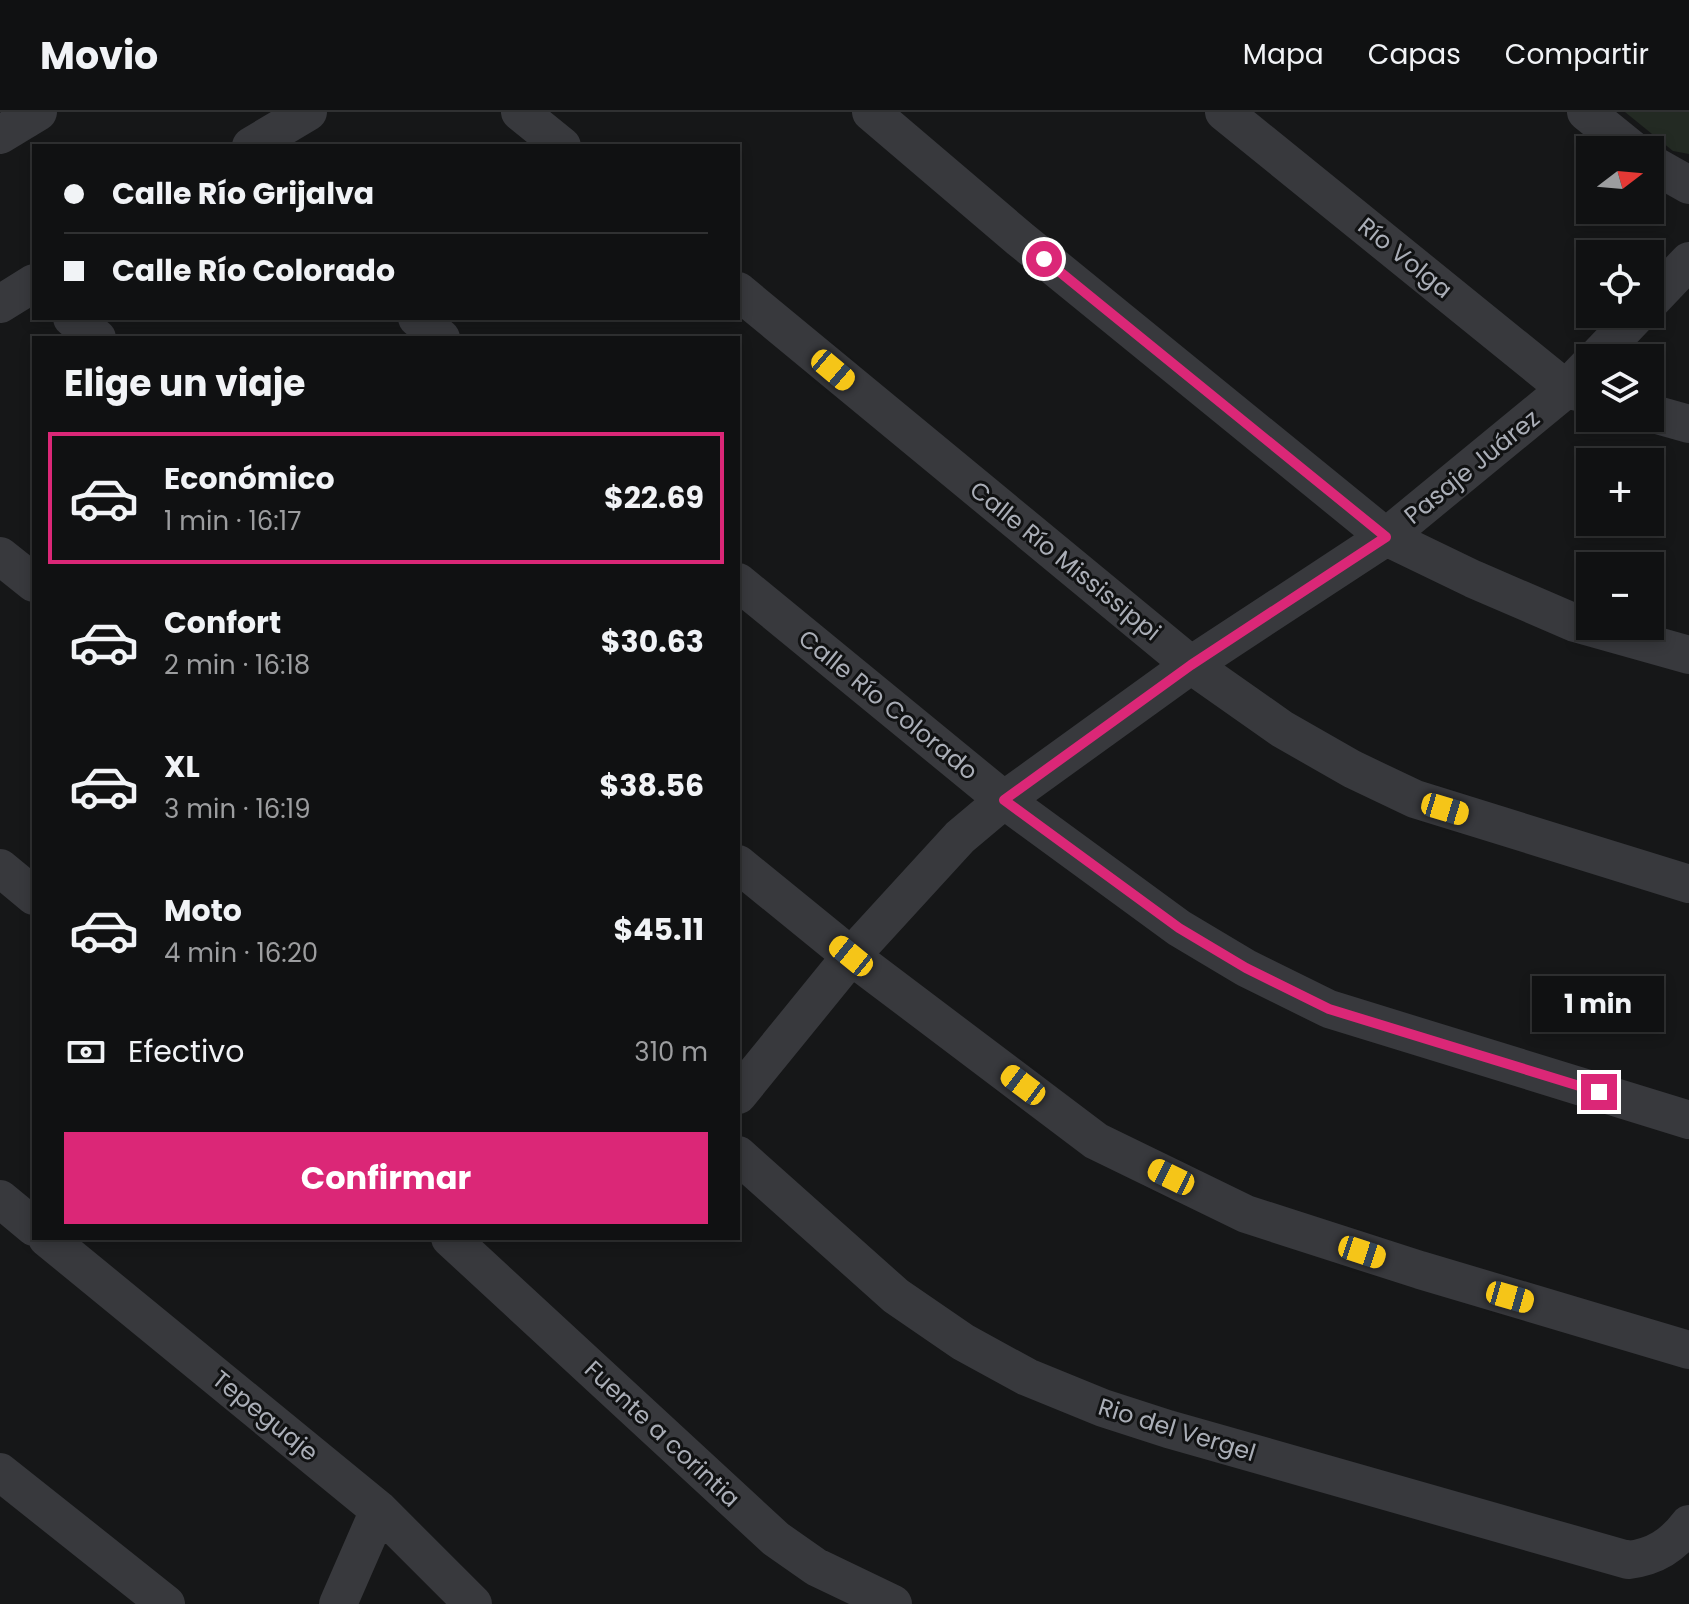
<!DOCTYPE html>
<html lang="es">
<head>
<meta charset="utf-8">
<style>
	:root { --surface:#101112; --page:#1e1f20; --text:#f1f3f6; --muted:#9c9d9f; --line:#303132; --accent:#db2777 }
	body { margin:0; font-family:Poppins,sans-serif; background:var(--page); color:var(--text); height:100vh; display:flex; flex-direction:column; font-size:30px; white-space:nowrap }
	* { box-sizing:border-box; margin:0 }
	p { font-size:26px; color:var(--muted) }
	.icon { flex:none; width:44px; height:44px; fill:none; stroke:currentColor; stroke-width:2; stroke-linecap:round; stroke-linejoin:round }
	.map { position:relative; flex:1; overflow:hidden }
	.panel { position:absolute; left:32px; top:224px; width:708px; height:904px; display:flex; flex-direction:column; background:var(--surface); border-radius:0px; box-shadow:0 4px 12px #0003,0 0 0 2px var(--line) }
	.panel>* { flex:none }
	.guide { position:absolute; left:32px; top:32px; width:708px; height:176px; border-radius:0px; box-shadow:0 4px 12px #0003,0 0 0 2px var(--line); display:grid; align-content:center; height:176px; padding:0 32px; background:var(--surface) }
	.needle { width:52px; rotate:74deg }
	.controls { position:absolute; left:1576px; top:24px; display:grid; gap:16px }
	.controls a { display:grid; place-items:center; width:88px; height:88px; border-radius:0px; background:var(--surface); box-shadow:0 4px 12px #0003,0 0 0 2px var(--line); font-size:40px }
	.end { position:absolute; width:36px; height:36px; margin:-18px; border:10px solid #db2777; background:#fff; box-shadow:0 0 0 4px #fff }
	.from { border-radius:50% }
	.bubble { position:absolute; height:56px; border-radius:0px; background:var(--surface); box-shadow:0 4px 12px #0003,0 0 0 2px var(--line); font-size:26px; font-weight:700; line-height:56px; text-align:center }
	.car { position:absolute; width:24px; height:48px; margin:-24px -12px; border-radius:10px; box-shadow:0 0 6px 2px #0007; background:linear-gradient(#f5c518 24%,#345 0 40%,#f5c518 0 76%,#345 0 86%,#f5c518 0) }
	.guide b { display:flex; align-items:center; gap:28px; height:76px; font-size:30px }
	.guide b+b { border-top:2px solid var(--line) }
	.guide i { width:20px; height:20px; background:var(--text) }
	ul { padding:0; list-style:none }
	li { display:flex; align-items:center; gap:24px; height:132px; margin:0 16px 12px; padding:0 16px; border:4px solid transparent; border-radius:0px }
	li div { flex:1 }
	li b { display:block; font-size:30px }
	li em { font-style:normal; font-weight:700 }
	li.current { border-color:var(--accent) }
	li>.icon { width:72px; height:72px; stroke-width:1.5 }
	h2 { padding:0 32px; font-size:36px; line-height:96px }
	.pay { display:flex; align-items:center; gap:20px; height:88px; padding:0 32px; font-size:30px }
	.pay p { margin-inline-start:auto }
	.primary-button { display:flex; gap:16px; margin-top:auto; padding:16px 32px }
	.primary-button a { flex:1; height:92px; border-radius:0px; background:var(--accent); color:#fff; font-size:32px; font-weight:700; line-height:92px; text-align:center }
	header { display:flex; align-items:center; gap:48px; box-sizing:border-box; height:112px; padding:0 40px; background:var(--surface); border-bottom:2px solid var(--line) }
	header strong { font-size:38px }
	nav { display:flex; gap:44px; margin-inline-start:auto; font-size:28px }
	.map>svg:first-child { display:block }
</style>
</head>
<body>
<header>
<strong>Movio</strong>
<nav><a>Mapa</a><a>Capas</a><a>Compartir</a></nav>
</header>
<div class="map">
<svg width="1689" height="1492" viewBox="0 0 1689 1492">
	<rect width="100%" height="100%" fill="#161718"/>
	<path fill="#232a23" d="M1625,0H1689V42L1673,39Z"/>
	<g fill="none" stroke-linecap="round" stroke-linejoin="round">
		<path stroke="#38393d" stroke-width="38" d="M520,0L562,34
			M871,0L1020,127L1386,425L1473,467L1575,511L1689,543
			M1224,0L1566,277L1590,283
			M1586,0L1633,38
			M0,23L38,0
			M251,34L308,0
			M1650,51L1689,73
			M738,179L1191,553L1282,617L1352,657L1415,687L1689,772
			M1650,190L1689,149
			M0,192L34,171
			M72,206L97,226
			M417,206L441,226
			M1596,246L1638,202
			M1650,301L1689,312
			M0,444L34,471
			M738,470L1004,688L1179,816L1246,856L1329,897L1689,1008
			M738,752L851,844L1096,1029L1246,1102L1420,1158L1689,1238
			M0,756L34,784
			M738,983L851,844L960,725L1004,688L1191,553L1386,425L1566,277L1590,252
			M738,1043L896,1184L963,1230L1027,1265L1103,1296L1168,1317L1628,1448C1655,1445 1673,1433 1689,1412
			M0,1087L34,1115
			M47,1126L379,1398L473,1492
			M450,1126L776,1427L816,1455L893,1492
			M0,1360L166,1492
			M338,1492L379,1398"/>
	</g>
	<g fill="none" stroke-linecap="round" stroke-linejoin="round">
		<path stroke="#db2777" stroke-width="10" d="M1044,147L1386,425L1191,553L1004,688L1179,816L1246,856L1329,897L1599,980"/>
	</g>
	<g text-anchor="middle" stroke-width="6" stroke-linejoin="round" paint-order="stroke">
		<g font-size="24" fill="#aaaeb7" stroke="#111213">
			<text transform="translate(1405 146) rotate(39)" y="8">Río Volga</text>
			<text transform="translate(1472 355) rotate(-39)" y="8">Pasaje Juárez</text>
			<text transform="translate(1065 449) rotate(39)" y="8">Calle Río Mississippi</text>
			<text transform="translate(888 593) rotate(39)" y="8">Calle Río Colorado</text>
			<text transform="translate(265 1304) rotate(39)" y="8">Tepeguaje</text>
			<text transform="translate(1177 1318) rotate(17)" y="8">Rio del Vergel</text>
			<text transform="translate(662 1322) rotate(43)" y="8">Fuente a corintia</text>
		</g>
	</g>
</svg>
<div class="controls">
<a><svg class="needle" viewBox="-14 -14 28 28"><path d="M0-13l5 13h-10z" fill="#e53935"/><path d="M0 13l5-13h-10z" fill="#9c9d9f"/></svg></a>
<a><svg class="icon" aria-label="locate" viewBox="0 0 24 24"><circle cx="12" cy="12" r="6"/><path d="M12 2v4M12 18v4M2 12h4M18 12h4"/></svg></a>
<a><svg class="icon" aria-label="layers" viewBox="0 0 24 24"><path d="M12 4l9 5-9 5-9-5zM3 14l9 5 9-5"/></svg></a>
<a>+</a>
<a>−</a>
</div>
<i class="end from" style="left:1044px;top:147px"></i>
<i class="end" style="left:1599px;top:980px"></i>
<div class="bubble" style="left:1532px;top:864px;width:132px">1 min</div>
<i class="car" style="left:833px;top:258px;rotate:130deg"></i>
<i class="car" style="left:1445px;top:697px;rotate:107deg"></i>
<i class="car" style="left:851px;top:844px;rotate:309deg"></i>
<i class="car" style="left:1023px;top:973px;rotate:307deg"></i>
<i class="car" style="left:1171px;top:1065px;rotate:296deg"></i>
<i class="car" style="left:1362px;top:1140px;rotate:108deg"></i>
<i class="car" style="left:1510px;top:1185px;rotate:106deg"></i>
<div class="guide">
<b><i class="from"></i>Calle Río Grijalva</b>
<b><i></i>Calle Río Colorado</b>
</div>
<section class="panel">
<h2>Elige un viaje</h2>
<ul>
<li class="current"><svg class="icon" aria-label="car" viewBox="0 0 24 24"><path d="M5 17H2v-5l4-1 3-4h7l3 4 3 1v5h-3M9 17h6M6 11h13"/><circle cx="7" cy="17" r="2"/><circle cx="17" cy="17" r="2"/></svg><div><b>Económico</b><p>1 min · 16:17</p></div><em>$22.69</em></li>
<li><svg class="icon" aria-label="car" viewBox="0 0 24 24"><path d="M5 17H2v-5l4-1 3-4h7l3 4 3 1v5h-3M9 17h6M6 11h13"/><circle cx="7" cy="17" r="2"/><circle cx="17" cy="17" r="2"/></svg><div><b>Confort</b><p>2 min · 16:18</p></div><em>$30.63</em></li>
<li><svg class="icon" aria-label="car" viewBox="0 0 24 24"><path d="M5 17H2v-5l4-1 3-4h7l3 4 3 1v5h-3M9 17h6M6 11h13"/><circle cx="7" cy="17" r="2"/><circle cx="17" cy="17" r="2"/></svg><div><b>XL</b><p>3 min · 16:19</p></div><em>$38.56</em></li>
<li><svg class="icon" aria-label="car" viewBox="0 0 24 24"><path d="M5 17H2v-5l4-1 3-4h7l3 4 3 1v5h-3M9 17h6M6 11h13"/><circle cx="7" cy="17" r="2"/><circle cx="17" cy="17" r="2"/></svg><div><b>Moto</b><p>4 min · 16:20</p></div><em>$45.11</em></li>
</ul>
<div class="pay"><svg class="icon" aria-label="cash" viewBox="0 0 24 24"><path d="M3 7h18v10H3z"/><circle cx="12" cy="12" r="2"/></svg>Efectivo<p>310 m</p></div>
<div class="primary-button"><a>Confirmar</a></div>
</section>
</div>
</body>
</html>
